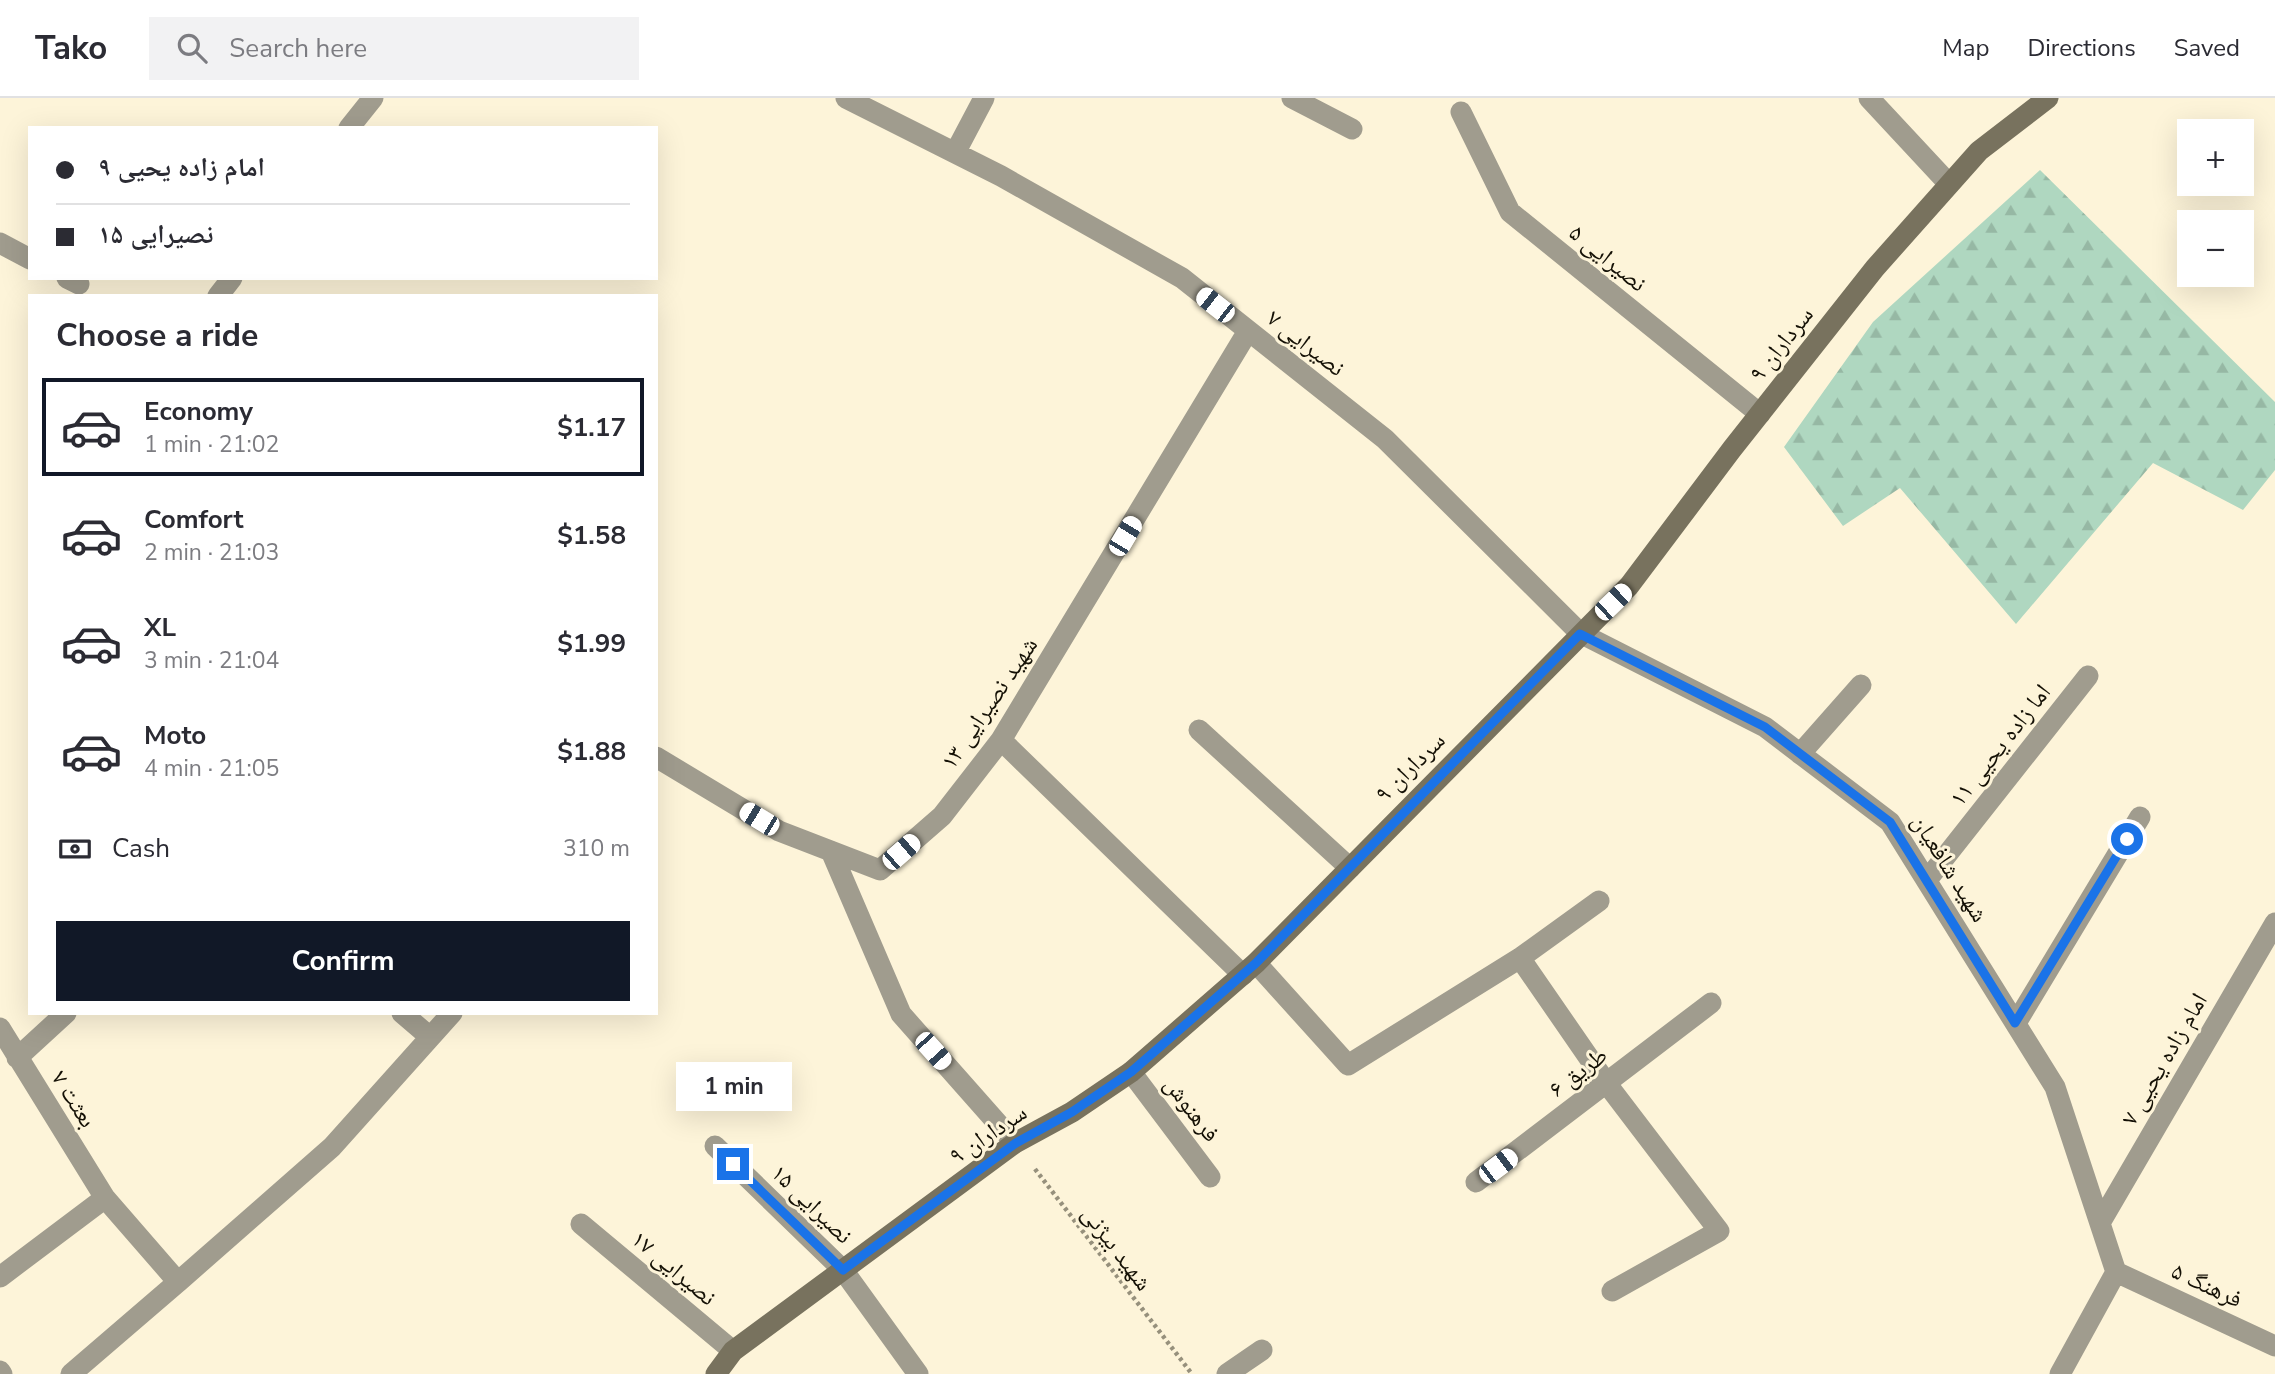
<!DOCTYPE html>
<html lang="en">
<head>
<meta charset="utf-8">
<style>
	:root { --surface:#fff; --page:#f2f2f3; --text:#2b2b33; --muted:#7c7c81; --line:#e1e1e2; --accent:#111827 }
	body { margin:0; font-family:"Nunito Sans","Noto Naskh Arabic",sans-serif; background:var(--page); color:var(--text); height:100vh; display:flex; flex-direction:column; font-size:26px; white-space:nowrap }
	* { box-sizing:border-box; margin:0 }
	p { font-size:23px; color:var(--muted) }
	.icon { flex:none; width:38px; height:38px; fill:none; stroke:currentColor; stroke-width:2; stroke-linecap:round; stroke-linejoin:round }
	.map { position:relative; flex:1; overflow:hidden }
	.panel { position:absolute; left:28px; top:196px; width:630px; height:721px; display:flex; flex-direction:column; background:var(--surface); border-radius:0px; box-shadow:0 7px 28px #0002 }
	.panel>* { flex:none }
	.hud { position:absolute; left:28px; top:28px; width:630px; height:154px; border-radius:0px; box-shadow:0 7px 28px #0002; display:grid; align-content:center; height:154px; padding:0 28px; background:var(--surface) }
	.buttons { position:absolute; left:2177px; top:21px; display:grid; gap:14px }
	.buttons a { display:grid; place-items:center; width:77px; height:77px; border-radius:0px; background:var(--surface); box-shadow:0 7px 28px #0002; font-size:35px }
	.end { position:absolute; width:32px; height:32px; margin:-16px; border:9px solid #1a73e8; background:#fff; box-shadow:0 0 0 4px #fff }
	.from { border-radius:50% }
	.bubble { position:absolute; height:49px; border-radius:0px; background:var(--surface); box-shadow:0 7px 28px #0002; font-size:23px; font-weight:700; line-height:49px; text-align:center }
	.car { position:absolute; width:21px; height:42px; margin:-21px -10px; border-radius:9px; box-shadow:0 0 5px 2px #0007; background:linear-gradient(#fff 24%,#345 0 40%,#fff 0 76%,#345 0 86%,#fff 0) }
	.hud b { display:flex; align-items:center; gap:24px; height:66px; font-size:26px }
	.hud b+b { border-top:2px solid var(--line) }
	.hud i { width:18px; height:18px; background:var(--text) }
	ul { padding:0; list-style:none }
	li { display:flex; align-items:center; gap:21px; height:98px; margin:0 14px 10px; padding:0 14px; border:4px solid transparent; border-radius:0px }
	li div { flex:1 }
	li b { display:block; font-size:26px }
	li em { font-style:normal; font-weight:700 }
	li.on { border-color:var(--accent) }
	li>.icon { width:63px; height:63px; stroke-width:1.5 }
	h2 { padding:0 28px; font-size:32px; line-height:84px }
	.pay { display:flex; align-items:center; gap:18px; height:77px; padding:0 28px; font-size:26px }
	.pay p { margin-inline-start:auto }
	.cta { display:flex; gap:14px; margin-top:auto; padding:14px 28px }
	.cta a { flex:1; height:80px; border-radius:0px; background:var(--accent); color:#fff; font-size:28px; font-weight:700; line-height:80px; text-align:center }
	header { display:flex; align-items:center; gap:42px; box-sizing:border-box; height:98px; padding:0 35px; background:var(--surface); border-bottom:2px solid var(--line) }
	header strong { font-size:33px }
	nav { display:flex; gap:38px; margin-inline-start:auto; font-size:24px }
	.search { width:490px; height:63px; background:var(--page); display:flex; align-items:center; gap:18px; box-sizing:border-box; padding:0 24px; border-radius:0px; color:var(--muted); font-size:26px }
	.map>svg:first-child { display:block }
</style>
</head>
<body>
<header>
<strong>Tako</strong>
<div class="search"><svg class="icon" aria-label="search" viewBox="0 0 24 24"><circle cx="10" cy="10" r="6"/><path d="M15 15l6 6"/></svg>Search here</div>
<nav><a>Map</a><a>Directions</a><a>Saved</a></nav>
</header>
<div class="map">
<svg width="2275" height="1276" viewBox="0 0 2275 1276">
	<defs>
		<pattern id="forest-firs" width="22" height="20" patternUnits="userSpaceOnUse" patternTransform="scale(1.75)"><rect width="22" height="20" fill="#afd7c0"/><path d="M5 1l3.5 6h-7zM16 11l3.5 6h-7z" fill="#96b8a4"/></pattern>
	</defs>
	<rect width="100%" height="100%" fill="#fdf4d9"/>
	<path fill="url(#forest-firs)" d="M2040,72L2275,304V372L2243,412L2153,365L2016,526L1900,390L1843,428L1784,349L1873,224Z"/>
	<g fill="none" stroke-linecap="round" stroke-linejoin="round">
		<path stroke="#96907c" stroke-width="4.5" stroke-dasharray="3.5 3.5" stroke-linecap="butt" d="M1035,1071L1192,1276"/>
		<path stroke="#a09c8e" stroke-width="21" d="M846,0L1001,78L1182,180L1385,341L1580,535L1765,629L1890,724L2055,989L2116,1174
			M1292,0L1352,31
			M1869,0L1949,86
			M1461,14L1510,114L1760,316
			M349,30L373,0
			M955,55L984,0
			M0,145L30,161
			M67,180L79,186
			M218,198L232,180
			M1199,632L1350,770
			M1001,642L1243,877
			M1800,656L1861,587
			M656,659L779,733L880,772L942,718L1001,642L1248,233
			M831,753L901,916L1015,1045
			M1927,782L2088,578
			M1520,860L1607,986L1719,1133L1612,1193
			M1256,865L1348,967L1520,860L1599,803
			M402,915L430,939
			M2016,925L2140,719
			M0,930L105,1100L178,1184L332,1049L452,915
			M17,960L66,915
			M1131,974L1210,1079
			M715,1048L843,1172L918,1276
			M1476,1084L1711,905
			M2100,1125L2275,825
			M581,1126L733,1253
			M2116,1174L2275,1248
			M0,1179L105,1100
			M0,1273L2,1276
			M71,1276L178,1184
			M1227,1276L1262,1252
			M2060,1276L2116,1174"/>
		<path stroke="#78725e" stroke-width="21" d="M716,1276L733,1253L1015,1045L1072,1014L1131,974L1256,865L1629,488L1732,351L1875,170L1979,53L2048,0"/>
	</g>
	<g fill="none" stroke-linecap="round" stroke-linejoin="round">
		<path stroke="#1a73e8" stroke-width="9" d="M733,1066L843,1172L1016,1045L1072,1014L1131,974L1256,865L1580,536L1765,629L1890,724L2015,925L2127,741"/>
	</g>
	<g text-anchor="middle" stroke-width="6" stroke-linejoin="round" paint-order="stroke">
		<g font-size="24" fill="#141005" stroke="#fdf4d9">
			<text transform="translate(1608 160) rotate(39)" y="8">نصیرایی ۵</text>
			<text transform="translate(1306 245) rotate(38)" y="8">نصیرایی ۷</text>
			<text transform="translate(1781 246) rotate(-52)" y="8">سرداران ۹</text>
			<text transform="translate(989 605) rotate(-56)" y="8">شهید نصیرایی ۱۳</text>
			<text transform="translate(2000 647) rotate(-52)" y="8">اما زاده یحیی ۱۱</text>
			<text transform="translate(1410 669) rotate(-45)" y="8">سرداران ۹</text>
			<text transform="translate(1950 770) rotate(58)" y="8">شهید شافعیان</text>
			<text transform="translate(2164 961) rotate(-60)" y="8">امام زاده یحیی ۷</text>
			<text transform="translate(1578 974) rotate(-37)" y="8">طریق ۶</text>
			<text transform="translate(74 1001) rotate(58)" y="8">بعثت ۷</text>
			<text transform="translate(1192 1011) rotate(53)" y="8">فرهنوش</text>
			<text transform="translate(988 1036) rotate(-34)" y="8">سرداران ۹</text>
			<text transform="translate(812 1106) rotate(44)" y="8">نصیرایی ۱۵</text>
			<text transform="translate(1117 1150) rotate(53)" y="8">شهید بیژنی</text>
			<text transform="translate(674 1170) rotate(40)" y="8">نصیرایی ۱۷</text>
			<text transform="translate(2207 1187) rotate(25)" y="8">فرهنگ ۵</text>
		</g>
	</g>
</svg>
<div class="buttons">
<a>+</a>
<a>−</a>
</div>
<i class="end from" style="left:2127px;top:741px"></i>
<i class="end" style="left:733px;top:1066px"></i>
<div class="bubble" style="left:676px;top:964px;width:116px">1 min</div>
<i class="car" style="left:1215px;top:207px;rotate:308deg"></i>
<i class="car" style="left:1125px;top:438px;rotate:31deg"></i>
<i class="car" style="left:1613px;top:504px;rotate:46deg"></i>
<i class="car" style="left:759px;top:721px;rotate:301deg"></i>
<i class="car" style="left:901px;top:754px;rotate:49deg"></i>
<i class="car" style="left:933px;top:953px;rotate:138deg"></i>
<i class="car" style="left:1498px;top:1068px;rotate:53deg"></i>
<div class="hud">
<b><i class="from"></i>امام زاده یحیی ۹</b>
<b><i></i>نصیرایی ۱۵</b>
</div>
<section class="panel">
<h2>Choose a ride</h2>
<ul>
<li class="on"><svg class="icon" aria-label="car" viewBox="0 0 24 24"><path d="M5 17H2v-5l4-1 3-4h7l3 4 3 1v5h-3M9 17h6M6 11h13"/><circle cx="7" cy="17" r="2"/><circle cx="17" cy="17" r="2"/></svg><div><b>Economy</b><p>1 min · 21:02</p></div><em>$1.17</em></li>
<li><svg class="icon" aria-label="car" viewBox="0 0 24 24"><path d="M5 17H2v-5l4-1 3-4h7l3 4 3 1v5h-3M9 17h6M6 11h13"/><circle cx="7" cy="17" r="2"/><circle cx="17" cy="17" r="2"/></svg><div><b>Comfort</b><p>2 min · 21:03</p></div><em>$1.58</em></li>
<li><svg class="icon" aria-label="car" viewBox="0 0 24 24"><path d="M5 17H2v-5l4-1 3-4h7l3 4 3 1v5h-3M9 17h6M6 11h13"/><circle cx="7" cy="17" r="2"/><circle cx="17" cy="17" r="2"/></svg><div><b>XL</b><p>3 min · 21:04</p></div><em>$1.99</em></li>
<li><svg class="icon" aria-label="car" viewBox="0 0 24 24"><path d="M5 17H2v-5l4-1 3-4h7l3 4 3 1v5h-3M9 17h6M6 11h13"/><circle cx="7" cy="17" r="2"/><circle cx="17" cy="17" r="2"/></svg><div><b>Moto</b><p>4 min · 21:05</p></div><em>$1.88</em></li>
</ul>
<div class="pay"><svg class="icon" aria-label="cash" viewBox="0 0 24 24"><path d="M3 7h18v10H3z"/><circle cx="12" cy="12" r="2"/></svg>Cash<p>310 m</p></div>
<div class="cta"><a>Confirm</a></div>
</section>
</div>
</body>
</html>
